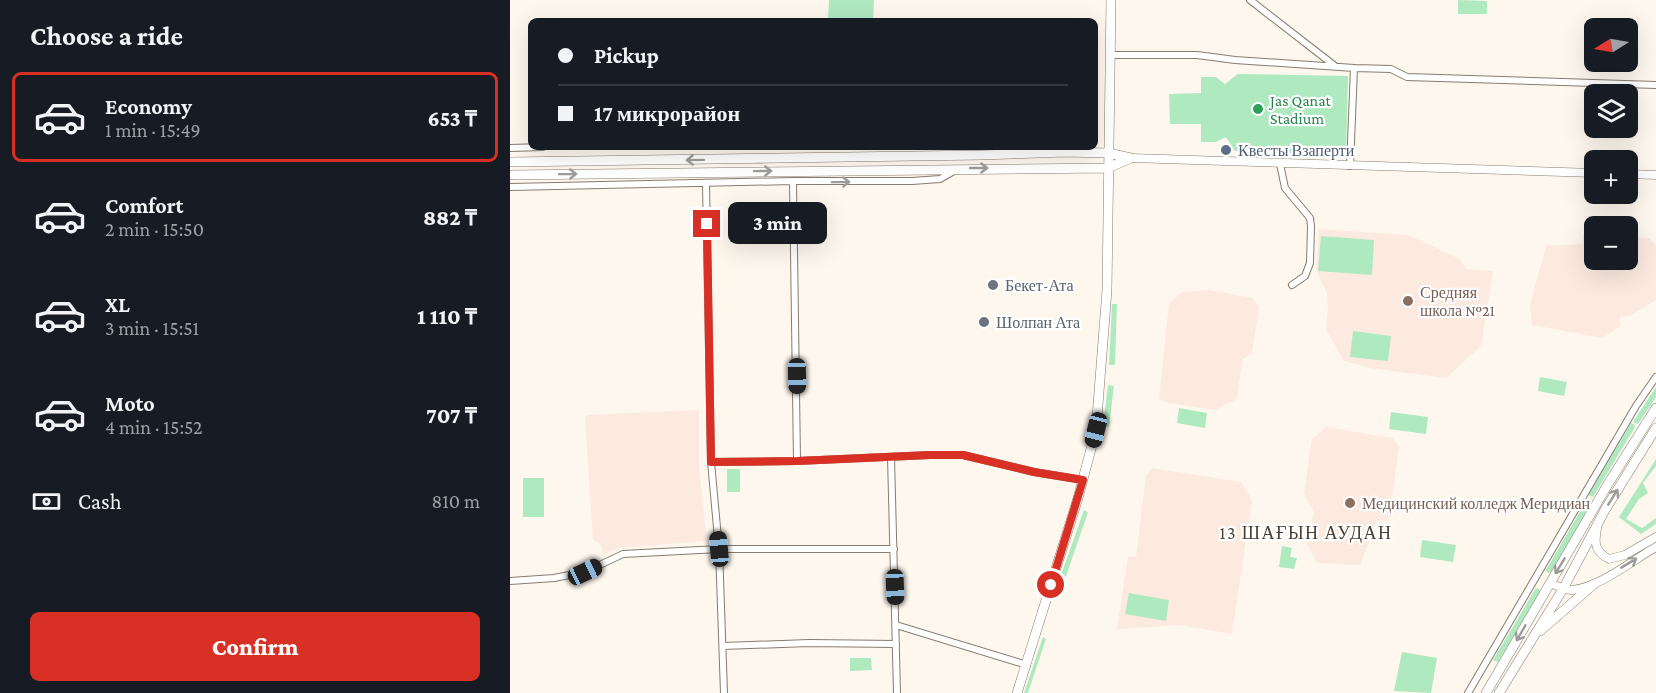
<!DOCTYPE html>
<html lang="en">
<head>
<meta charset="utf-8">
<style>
	:root { --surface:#171b24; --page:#242831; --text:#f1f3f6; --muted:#9ea1a6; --line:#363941; --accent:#d93025 }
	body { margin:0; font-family:"Crimson Pro",serif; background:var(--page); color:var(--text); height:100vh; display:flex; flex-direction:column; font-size:22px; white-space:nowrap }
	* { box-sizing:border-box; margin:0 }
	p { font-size:20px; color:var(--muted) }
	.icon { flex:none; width:33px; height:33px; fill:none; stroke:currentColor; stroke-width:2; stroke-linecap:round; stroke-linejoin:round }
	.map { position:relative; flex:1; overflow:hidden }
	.drawer { display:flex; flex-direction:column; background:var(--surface); width:510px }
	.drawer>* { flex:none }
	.hud { position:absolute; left:18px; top:18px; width:570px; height:132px; border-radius:9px; box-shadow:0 6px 24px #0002; display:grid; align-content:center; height:132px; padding:0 30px; background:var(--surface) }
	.needle { width:39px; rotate:259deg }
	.fabs { position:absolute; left:1074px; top:18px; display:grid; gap:12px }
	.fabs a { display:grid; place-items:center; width:54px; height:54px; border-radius:9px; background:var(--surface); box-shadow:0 6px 24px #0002; font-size:30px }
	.end { position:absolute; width:27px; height:27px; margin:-14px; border:8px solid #d93025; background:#fff; box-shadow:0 0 0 3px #fff }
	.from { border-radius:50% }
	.bubble { position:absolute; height:42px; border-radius:9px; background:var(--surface); box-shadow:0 6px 24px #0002; font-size:20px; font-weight:800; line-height:42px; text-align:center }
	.car { position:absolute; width:18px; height:36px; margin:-18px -9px; border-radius:8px; box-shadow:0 0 4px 2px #0007; background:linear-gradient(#222 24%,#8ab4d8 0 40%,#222 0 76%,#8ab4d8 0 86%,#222 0) }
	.hud b { display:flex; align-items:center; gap:21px; height:57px; font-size:22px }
	.hud b+b { border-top:2px solid var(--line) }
	.hud i { width:15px; height:15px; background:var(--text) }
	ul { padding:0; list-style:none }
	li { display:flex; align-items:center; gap:18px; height:90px; margin:0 12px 9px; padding:0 18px; border:3px solid transparent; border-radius:9px }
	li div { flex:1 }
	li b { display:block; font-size:22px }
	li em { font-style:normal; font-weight:800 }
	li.current { border-color:var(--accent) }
	li>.icon { width:54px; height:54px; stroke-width:1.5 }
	h2 { padding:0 30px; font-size:27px; line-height:72px }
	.pay { display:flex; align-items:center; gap:15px; height:66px; padding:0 30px; font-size:22px }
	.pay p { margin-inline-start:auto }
	.button { display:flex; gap:12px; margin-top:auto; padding:12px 30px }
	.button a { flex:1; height:69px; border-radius:9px; background:var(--accent); color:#fff; font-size:24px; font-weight:800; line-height:69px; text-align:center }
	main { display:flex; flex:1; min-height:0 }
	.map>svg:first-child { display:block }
</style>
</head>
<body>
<main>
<section class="drawer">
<h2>Choose a ride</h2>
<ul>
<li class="current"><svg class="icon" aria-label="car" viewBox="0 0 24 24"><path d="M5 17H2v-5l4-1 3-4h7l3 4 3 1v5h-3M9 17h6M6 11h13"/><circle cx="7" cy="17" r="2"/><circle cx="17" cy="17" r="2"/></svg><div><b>Economy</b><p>1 min · 15:49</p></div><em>653 ₸</em></li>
<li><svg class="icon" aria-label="car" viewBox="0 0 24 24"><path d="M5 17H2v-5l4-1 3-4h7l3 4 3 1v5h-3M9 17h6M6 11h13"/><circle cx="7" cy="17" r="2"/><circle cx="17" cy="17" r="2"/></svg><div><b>Comfort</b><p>2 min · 15:50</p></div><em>882 ₸</em></li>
<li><svg class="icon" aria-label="car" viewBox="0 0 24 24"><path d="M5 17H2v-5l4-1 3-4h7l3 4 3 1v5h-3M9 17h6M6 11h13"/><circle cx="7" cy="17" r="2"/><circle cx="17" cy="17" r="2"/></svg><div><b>XL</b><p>3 min · 15:51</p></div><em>1 110 ₸</em></li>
<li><svg class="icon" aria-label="car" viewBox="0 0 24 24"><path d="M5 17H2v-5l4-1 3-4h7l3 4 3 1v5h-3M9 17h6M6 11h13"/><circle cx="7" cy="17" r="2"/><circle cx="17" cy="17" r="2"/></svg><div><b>Moto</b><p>4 min · 15:52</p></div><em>707 ₸</em></li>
</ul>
<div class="pay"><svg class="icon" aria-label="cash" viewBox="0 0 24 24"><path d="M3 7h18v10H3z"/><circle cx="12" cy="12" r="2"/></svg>Cash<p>810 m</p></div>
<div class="button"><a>Confirm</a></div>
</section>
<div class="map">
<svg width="1146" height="693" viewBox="0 0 1146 693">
	<rect width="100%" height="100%" fill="#fef7ed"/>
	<path fill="#fceae0" d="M809,229L898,235L950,259L956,269L983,271L971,346L936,378L860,368L834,361L816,329L818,310L817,293L806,270Z
		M1073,234L1084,235V260H1118V237L1139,238L1146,245V300L1120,316L1110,317L1111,325L1093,338L1022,325L1020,305L1036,246L1073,244Z
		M699,290L743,298L749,307L742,353L732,360L727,399L705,410L658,403L649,399L659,304L672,292Z
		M189,410V467L197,541L109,548L92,555V546L83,539L75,418L78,415Z
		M816,427L882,438L889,446L879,521L867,520L850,565L807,563L797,544L804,511L794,494L802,439Z
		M642,468L731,482L742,500L722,634L670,625L607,629L618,557H626L636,476Z"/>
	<path fill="#afe9c0" d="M319,0H364L363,21H318Z
		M948,0L977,1V14H948Z
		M728,74L838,76L836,155L725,151L716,137L706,142H691V124H660L659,94L691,93V77H706L715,84Z
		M811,236L864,240L862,275L808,271Z
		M602,304H607L605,365H599Z
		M843,331L881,336L878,361L840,357Z
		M1030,377L1057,382L1054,396L1028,391Z
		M598,385L604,386L599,427L593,426Z
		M1146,387V397L1128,424L1123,422Z
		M669,408L697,413L695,428L667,423Z
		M881,412L918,417L916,434L879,429Z
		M1121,423L1124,424L1125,427L1083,497L1078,495Z
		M1146,459V466L1133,483L1138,493L1129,499L1116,519L1132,528L1146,518V524L1131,534L1109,517Z
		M217,469H230V492H217Z
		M13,478H34V517H13Z
		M1078,498L1082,499L1083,503L1041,572L1038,573L1036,570Z
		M574,510L578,512L554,582L549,581Z
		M912,540L946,545L943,562L910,557Z
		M772,546L782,548L780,557L787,558L784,569L769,567Z
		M1026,588L1029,589L1030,592L988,662L983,660Z
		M619,593L659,600L656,621L615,614Z
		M533,637L536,639L518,693H514Z
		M892,652L927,658L921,693L884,691Z
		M340,658H361L362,670L340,671Z"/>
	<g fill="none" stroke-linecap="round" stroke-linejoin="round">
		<defs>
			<path id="minor" d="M740,0L825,66
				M600,55H687L725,60L844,68L840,166
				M844,68L881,69L897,77L1146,85
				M0,148L33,147
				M770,164L775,188L800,218L801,226L800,263L795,276L782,285
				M283,181L287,461
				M196,183L201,462L209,549L214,693
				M0,187L283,181H402L430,179L444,171
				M381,457L387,693
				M201,462L287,461L420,455H453L524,472L573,480
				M0,581L44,578L75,572L113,554L209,549H384
				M386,625L517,665
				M213,646L299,643L386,644
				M958,693L1126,406L1146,377"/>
			<path id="tertiary" d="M621,158L1084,173
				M1118,174L1146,175
				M1087,529C1084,543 1085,552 1099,559L1115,555L1146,537
				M1040,583C1048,586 1054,590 1062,590C1089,588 1123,560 1146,547"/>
			<path id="secondary" d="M0,162L472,155L555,152L598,153L621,158
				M0,175L598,168L621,158
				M1030,631L1084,584
				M507,693L568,498L586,430L597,290L601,0
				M976,693L1098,484L1146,408
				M989,693L1053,589L1095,510L1146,428"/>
		</defs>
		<use href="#minor" stroke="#877c6e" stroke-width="8"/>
		<use href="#tertiary" stroke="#877c6e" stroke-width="9"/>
		<use href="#secondary" stroke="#877c6e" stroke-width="10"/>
		<use href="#minor" stroke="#fff" stroke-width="6"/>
		<use href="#tertiary" stroke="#fff" stroke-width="8"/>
		<use href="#secondary" stroke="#fff" stroke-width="9"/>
	</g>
	<defs><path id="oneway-shaft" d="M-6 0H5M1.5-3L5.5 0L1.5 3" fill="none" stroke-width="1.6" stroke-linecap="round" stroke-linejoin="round" transform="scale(1.5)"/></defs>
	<g stroke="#9e9c99">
		<use href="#oneway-shaft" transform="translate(185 160) rotate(179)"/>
		<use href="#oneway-shaft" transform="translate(469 168)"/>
		<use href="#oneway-shaft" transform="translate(253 171) rotate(-1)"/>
		<use href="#oneway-shaft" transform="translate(58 174) rotate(-1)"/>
		<use href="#oneway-shaft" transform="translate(331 182) rotate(-1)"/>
		<use href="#oneway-shaft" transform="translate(1103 497) rotate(-58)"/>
		<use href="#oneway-shaft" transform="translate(1119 563) rotate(-31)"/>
		<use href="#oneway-shaft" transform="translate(1050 566) rotate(121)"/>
		<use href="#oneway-shaft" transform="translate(1011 633) rotate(120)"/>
	</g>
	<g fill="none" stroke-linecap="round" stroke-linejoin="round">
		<path stroke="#d93025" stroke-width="8" d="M197,224L201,462L287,461L420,455H453L524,472L573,480L541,585"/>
	</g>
	<circle fill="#2e9e5b" stroke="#fff" stroke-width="2" cx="748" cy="109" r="6"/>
	<circle fill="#5c6f8a" stroke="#fff" stroke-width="2" cx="716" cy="150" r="6"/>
	<g fill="#6b7280" stroke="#fff" stroke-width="2">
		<circle cx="483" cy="285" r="6"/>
		<circle cx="474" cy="322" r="6"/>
	</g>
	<g fill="#8d6e63" stroke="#fff" stroke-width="2">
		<circle cx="898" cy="301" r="6"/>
		<circle cx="840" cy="503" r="6"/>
	</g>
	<g text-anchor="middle" stroke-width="4.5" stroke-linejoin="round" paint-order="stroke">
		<g font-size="16" fill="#27864d" stroke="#fff" text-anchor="start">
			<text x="760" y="106">Jas Qanat<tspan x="760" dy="18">Stadium</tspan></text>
		</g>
		<g font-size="16" fill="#4e5e75" stroke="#fff" text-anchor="start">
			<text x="728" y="156">Квесты Взаперти</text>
		</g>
		<g font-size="16" fill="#5b616d" stroke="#fff" text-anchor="start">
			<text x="495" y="291">Бекет-Ата</text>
			<text x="486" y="328">Шолпан Ата</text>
		</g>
		<g font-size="16" fill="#785e54" stroke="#fff" text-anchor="start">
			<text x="910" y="298">Средняя<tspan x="910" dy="18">школа №21</tspan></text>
			<text x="852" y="509">Медицинский колледж Меридиан</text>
		</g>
		<g font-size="18" letter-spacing="1.5" fill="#4a4033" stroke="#fff">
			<text x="796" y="539">13 ШАҒЫН АУДАН</text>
		</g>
	</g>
</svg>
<div class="fabs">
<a><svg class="needle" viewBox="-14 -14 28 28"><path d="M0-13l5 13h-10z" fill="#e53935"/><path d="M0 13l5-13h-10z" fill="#9ea1a6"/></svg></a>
<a><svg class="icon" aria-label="layers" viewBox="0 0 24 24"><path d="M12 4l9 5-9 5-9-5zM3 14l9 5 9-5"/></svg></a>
<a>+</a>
<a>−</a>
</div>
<i class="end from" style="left:541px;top:585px"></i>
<i class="end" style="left:197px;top:224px"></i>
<div class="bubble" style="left:218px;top:202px;width:99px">3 min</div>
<i class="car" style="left:287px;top:376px;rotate:179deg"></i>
<i class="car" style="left:586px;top:430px;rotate:194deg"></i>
<i class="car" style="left:209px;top:549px;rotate:355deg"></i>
<i class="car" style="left:75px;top:572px;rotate:65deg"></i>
<i class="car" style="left:385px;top:587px;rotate:178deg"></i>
<div class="hud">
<b><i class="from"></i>Pickup</b>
<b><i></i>17 микрорайон</b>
</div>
</div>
</main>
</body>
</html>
